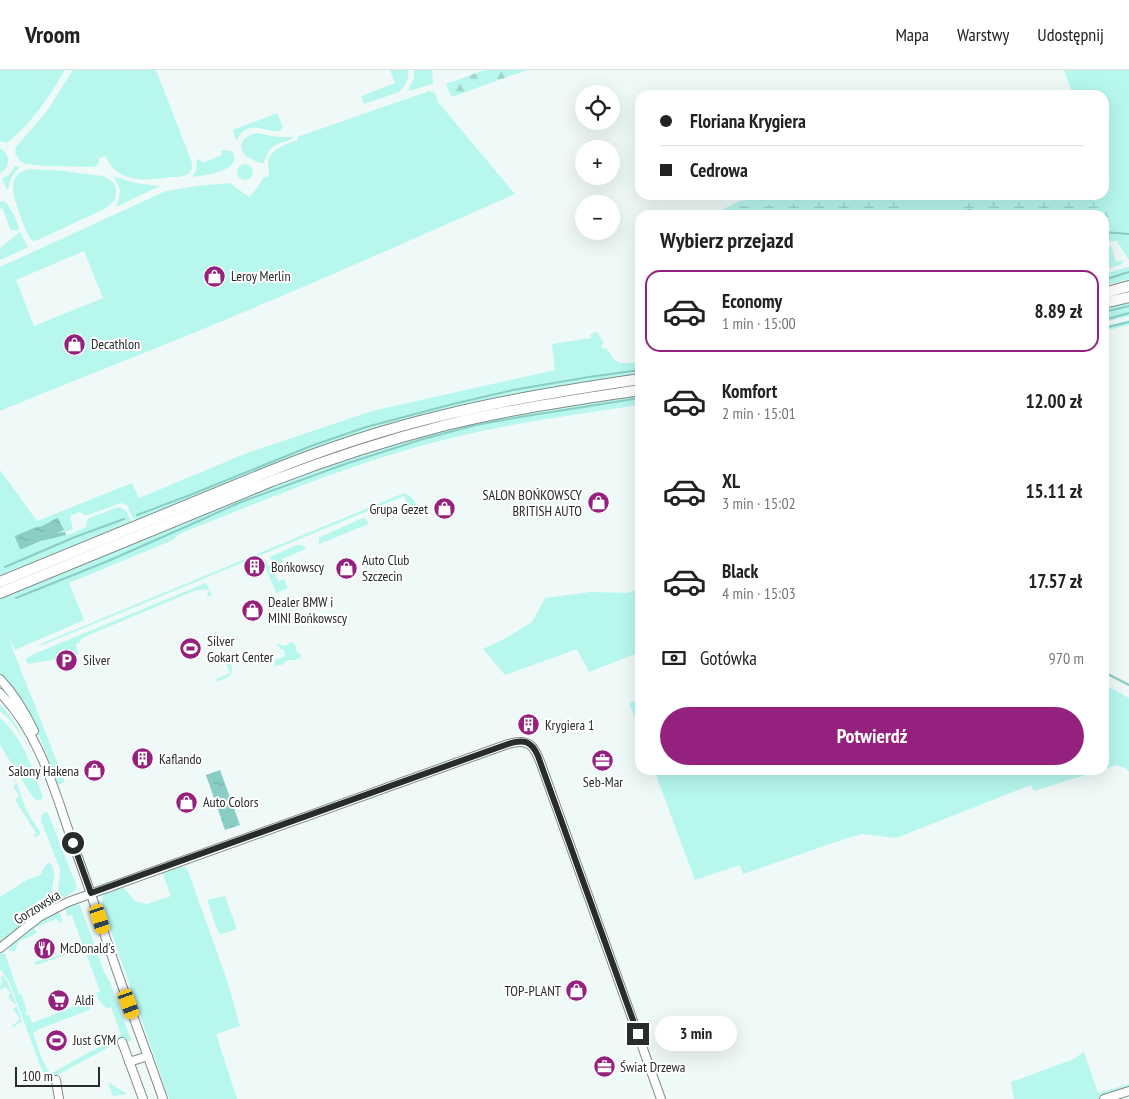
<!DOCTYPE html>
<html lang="pl">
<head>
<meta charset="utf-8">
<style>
	:root { --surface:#fff; --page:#f6f6f6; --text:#222; --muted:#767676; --line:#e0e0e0; --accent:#95217f }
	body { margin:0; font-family:"PT Sans Narrow",sans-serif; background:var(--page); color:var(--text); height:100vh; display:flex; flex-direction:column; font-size:19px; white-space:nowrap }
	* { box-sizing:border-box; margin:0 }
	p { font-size:16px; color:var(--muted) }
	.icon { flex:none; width:28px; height:28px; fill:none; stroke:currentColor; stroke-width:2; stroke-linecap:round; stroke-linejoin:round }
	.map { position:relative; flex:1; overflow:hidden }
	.drawer { position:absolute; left:635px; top:140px; width:474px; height:565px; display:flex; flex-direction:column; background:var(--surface); border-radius:15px; box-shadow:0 5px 20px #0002 }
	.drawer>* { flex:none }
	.guide { position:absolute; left:635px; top:20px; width:474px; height:110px; border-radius:15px; box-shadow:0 5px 20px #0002; display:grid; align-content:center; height:110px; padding:0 25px; background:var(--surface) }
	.fabs { position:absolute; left:575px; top:15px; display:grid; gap:10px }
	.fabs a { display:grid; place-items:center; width:45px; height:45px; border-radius:50%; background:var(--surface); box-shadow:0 5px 20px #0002; font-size:25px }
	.scale { position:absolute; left:15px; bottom:12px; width:85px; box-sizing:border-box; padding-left:5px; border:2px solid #282c2b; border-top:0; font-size:14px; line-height:18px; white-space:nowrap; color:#282c2b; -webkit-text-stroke:4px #fff; paint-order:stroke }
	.end { position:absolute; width:22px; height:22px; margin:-11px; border:6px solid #282c2b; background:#fff; box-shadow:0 0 0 2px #fff }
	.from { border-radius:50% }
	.bubble { position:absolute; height:35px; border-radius:18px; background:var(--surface); box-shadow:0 5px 20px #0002; font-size:16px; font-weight:700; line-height:35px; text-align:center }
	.car { position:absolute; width:15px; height:30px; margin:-15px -8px; border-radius:6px; box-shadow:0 0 4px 1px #0007; background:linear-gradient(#f5c518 24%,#345 0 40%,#f5c518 0 76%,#345 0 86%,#f5c518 0) }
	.guide b { display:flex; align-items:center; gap:18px; height:48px; font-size:19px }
	.guide b+b { border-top:1px solid var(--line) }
	.guide i { width:12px; height:12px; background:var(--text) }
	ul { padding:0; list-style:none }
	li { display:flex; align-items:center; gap:15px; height:82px; margin:0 10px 8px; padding:0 15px; border:2px solid transparent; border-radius:15px }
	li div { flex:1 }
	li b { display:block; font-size:19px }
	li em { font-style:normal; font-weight:700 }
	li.selected { border-color:var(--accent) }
	li>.icon { width:45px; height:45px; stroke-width:1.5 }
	h2 { padding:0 25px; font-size:22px; line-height:60px }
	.pay { display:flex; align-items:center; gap:12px; height:55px; padding:0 25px; font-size:19px }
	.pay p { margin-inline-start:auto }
	.primary-button { display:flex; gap:10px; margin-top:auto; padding:10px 25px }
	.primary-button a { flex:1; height:58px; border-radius:30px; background:var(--accent); color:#fff; font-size:20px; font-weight:700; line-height:58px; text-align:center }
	header { display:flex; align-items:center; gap:30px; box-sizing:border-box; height:70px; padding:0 25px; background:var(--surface); border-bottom:1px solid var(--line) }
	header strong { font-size:24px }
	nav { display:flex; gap:28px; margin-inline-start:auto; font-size:18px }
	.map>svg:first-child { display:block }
</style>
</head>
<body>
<header>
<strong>Vroom</strong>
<nav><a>Mapa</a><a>Warstwy</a><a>Udostępnij</a></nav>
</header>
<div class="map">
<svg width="1129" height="1029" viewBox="0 0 1129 1029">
	<defs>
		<pattern id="forest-firs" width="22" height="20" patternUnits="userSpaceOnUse" patternTransform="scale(1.25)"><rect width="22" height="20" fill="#b7f7ee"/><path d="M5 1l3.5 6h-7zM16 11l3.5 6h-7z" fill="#9dd4cc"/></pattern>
		<pattern id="wetland-marsh" width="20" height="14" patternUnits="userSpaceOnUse" patternTransform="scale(1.25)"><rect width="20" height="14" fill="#b7f7ee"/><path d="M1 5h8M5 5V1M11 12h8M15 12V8" fill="none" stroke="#9dd4cc"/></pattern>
		<pattern id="park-crowns" width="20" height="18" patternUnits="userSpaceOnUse" patternTransform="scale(1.25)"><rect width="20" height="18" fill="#b7f7ee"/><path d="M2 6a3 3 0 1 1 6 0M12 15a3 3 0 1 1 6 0" fill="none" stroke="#9dd4cc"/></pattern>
		<pattern id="water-ripples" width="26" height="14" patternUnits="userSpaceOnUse" patternTransform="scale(1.25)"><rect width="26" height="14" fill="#89cdc4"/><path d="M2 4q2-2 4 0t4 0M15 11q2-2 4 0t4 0" fill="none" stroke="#76b0a9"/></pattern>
	</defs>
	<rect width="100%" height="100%" fill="#effaf8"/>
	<path fill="#b7f7ee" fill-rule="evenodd" d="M0,0H65C49,27 32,53 7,73L0,71Z
		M73,0H156L191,90C192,94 193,98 190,102C186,107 177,107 171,107C145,111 119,114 105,86L99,88V93L94,97L48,96L25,94L20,91L15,83L16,77L47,41Z
		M390,0H408C409,10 406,15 399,22L364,34L361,26L395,13Z
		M414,0H432L433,14L408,21L414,8Z
		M1064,0H1129V190L1117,171H1104V145H712L739,131L787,125H943L951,127L957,125H1104V25H1073Z
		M429,21L435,23L438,32L515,124C415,168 315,213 215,254C144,284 71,311 0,341V197L166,121L197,116L230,113L249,127L255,121L264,107L269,106C269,102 268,97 268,94C269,78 286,75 298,70L297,67ZM84,181L103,228L34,256L16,210Z
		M277,43L283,57L280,61C263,63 248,48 237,70H236L233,60Z
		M257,63L277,67H292V69C285,72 273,74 269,81C266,85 265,90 264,93C258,93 257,92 252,89C249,87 248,89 245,85C235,74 246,65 257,63Z
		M0,78C11,85 11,97 0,103Z
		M224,80L231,81C247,100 203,106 192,107L196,101L197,90L200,89L202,93L222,85L221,81Z
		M237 102a8 8 0 1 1 16 0a8 8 0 1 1-16 0Z
		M15,96L20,97C12,104 9,111 8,121L2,109L9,105Z
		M30,99L64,101L77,103L103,106L113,112L116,119V123L114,131L106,138L38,170L33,171C26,165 24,155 21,147C15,130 3,104 30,99Z
		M113,106L135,113L160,116L116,137C121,124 122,118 113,106Z
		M4,131L6,132L14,145L19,158L18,160L14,161L10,159L3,139L0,138V132Z
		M20,162L28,177L0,190V178Z
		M1104,175H1107L1111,176L1116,192L1123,190L1122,194L1104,200Z
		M1129,197V209L1104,216V204Z
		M1129,233V246L1104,252V238Z
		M1129,250V255L1104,261V257Z
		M595,262L598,263L603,272V274L601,276L602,279L604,278C609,280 609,282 612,287C619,296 630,293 640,291V305L441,341L138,450L133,449L127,435L121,433L88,445H85L80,442L70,446L73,459C56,465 58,466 45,455L39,458L21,479L54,467L70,464L86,457L87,451L89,448L118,437C126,439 129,444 131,452L129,454L0,507V400L37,451L132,413L139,428L247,383L372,341L555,300L552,274L591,268L590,265Z
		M640,323V335C573,345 505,354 439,371C349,394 265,430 179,464L173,470L69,513L84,550L15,580L9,566L13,580L65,712L58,715C43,675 31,635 0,604V528L274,414L363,382L491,348Z
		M404,423C411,426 416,432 418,439L411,441L404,426L45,574L38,575Z
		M363,448L366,449L369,454L319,474V468L322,466Z
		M297,475H302L306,479L282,489V493L270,498L272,503H274L273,500H275L276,503L275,504L278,511L284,509L288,518L276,523L266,499L262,500L260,496L264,495L263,490L265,489V490L264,491H266L268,496L273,494L270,487Z
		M206,513L212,525L208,527L207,524L209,521V519L196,520L84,567L81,569L80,573L76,574L78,585L28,594L26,590L27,588L34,584Z
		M640,518V582L589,602L577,579L505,605L483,579L506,568L532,552L545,528L590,522L628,523Z
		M291,572L295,574L296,581L301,585L300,588C295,592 287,587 282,595H277L274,597L275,590L284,587L285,584L284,580L280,579L279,576H276V575L278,574L285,576Z
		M229,588C235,604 232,606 217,612L216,609L230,603L225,590Z
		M1104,614L1129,628V702L1127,699L1117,695L1104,699Z
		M640,630V662L629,633Z
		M0,634C17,653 28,674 37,698C40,705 43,712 45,720C34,691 25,661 0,641Z
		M0,648C24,669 32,698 43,727L40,730H36L32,726L0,675Z
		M654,700H1101L1034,721L1031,715L896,768L862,764L847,768L743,804L740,795L695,810Z
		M15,709C19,718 21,727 25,737C29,746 35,754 40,762V765L35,767L33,766L36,763L15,730L19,726L13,716L16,714L14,710Z
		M45,742L48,743L63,782L76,814L77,819L62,829L59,827C56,818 61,809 60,799L41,751L42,745Z
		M47,793H50C58,803 52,811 52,822C52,827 54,831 53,835L15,862L13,861L0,871V827L27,810L40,805Z
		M179,796L185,797L188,801L227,910L240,956L216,964L237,1029H169L104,841L102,832L103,825L109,821L122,816L135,831L147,834L171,826L162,802Z
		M225,826L237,859L221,864L218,862L207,830Z
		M74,835H80L105,904L110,912L131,970L125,974L116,978L115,974L46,1011L9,911L0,899V883L2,882L5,884L19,924L22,925L27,941L25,942L26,945H29L32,953L88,931L91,939L37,960V961L33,963L42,989L50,1004L121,965L111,937L107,938C101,934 98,930 96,923L100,921L86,884L82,885L78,875L82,873L72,845L67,846L66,841V838Z
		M56,842L60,843L62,849L61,853L56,849L36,857L34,859L37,862L32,866L19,871L14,882L10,881L9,879L10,875L40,850Z
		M73,878L70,883L37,895L34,892L46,888H50L63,884L66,880Z
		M3,905L8,913L21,947L22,952L18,953L14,958L12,956L20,949L13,939L17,936L8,927L11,923L5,917L1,920L0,918L2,910L0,908Z
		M1084,982L1098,1023L1129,1014V1024L1114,1029H1014L1011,1012L1074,989Z"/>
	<path fill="url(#forest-firs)" d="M484,0H527L452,27L446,14Z"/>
	<path fill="url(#wetland-marsh)" d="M843,125H906L910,131L909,145H717L737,136L787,135L824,127Z
		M994,125H1100L1114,157H1104V145H932L953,137Z"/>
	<path fill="url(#park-crowns)" d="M108,1012L127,1024L113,1026Z"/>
	<path fill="url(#water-ripples)" d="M58,448L64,460L56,463L65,462L66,465L41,471L22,479H20L15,467V466L36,457C42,458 51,450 58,448Z
		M220,700L240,755L225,760L206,705Z"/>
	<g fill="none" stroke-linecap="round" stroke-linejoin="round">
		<path stroke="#89cdc4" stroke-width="2" d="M948,145L970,140L978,145
			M1104,162L1129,164
			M1104,210L1129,202
			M1104,242L1129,236
			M1104,250L1129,243
			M1104,258L1129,252
			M137,445L190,425L311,376L366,357L453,334L513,320L589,307L640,300
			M5,497L75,467L124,449
			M16,528L108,491L183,458L241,432L345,394L423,369L476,355L520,347L640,328
			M1104,602L1129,615"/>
		<defs>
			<path id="minor" d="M0,609C15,625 25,642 34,661
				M0,623C42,666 56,727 76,782C91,822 103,861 117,901C132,944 148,986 163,1029
				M0,878L39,847L68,832L508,674C529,668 534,675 541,694L661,1029
				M122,972L143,1029
				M129,992L148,986
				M56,1010L59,1029
				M1104,1029L1129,1021"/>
			<path id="major" d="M1104,223L1129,216
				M1104,233L1129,227
				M0,512L270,401C327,378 385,359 444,345C509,329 574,319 640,309
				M0,523L272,411C329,389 387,370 446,355C510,339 575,330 640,320"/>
		</defs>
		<use href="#minor" stroke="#828c8a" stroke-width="10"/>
		<use href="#major" stroke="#828c8a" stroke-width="12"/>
		<use href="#minor" stroke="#fff" stroke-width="8"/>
		<use href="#major" stroke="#fff" stroke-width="10"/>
	</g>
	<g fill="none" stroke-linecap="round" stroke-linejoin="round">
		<path stroke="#282c2b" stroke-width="6" d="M73,773L91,823L508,674C523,669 531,670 538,686L638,964"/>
	</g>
	<defs>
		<symbol id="shop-disc" viewBox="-11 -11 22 22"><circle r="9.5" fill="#95217f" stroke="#fff"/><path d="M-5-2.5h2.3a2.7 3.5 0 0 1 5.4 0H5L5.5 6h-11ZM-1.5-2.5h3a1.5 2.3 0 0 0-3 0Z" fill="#fff"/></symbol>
		<symbol id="building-disc" viewBox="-11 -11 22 22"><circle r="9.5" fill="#95217f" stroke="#fff"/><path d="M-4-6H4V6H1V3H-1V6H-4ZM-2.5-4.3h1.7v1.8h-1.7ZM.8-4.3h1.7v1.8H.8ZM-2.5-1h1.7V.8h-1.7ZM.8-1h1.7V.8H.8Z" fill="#fff"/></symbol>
		<symbol id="stadium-disc" viewBox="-11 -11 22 22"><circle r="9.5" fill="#95217f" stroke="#fff"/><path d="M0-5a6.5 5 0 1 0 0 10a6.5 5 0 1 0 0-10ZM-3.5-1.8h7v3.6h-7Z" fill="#fff"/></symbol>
		<symbol id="parking-disc" viewBox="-11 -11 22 22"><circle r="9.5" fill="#95217f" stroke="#fff"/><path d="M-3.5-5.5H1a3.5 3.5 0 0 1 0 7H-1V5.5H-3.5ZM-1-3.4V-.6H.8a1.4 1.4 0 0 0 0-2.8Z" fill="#fff"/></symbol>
		<symbol id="office-disc" viewBox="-11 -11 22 22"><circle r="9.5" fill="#95217f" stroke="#fff"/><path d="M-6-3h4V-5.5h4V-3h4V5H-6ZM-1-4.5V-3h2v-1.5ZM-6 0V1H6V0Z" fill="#fff"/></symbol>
		<symbol id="restaurant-disc" viewBox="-11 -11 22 22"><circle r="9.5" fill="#95217f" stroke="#fff"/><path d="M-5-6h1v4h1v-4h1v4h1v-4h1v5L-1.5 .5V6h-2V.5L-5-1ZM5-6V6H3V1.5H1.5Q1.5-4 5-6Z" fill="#fff"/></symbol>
		<symbol id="supermarket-disc" viewBox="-11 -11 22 22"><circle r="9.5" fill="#95217f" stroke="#fff"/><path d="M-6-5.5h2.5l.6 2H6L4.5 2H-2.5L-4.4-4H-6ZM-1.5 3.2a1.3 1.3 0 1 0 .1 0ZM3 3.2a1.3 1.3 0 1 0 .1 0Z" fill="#fff"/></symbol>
	</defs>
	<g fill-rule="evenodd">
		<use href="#shop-disc" x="202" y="194" width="25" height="25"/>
		<use href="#shop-disc" x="62" y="262" width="25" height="25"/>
		<use href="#shop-disc" x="586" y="420" width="25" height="25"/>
		<use href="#shop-disc" x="432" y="426" width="25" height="25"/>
		<use href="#building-disc" x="242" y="484" width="25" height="25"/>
		<use href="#shop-disc" x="334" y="486" width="25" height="25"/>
		<use href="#shop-disc" x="240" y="528" width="25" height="25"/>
		<use href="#stadium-disc" x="178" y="566" width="25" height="25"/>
		<use href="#parking-disc" x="54" y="578" width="25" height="25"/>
		<use href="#building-disc" x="516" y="642" width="25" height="25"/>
		<use href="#building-disc" x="130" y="676" width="25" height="25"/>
		<use href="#office-disc" x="590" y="678" width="25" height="25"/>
		<use href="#shop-disc" x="82" y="688" width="25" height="25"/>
		<use href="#shop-disc" x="174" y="720" width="25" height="25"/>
		<use href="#restaurant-disc" x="32" y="866" width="25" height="25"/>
		<use href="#shop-disc" x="564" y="908" width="25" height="25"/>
		<use href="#supermarket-disc" x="46" y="918" width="25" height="25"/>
		<use href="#stadium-disc" x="44" y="958" width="25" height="25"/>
		<use href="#office-disc" x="592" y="984" width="25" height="25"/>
	</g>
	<g text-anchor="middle" stroke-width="4" stroke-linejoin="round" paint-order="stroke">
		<g font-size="14" fill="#282c2b" stroke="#fff" text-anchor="start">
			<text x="231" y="211">Leroy Merlin</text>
			<text x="91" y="279">Decathlon</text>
			<text x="582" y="430" text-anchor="end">SALON BOŃKOWSCY<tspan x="582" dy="16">BRITISH AUTO</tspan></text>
			<text x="428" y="444" text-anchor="end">Grupa Gezet</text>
			<text x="362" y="495">Auto Club<tspan x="362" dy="16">Szczecin</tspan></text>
			<text x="271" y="502">Bońkowscy</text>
			<text x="268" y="537">Dealer BMW i<tspan x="268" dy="16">MINI Bońkowscy</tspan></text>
			<text x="207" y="576">Silver<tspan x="207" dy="16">Gokart Center</tspan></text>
			<text x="83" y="595">Silver</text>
			<text x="545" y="660">Krygiera 1</text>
			<text x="159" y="694">Kaflando</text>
			<text x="79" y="706" text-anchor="end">Salony Hakena</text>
			<text x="603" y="717" text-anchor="middle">Seb-Mar</text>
			<text x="203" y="737">Auto Colors</text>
			<text x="60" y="883">McDonald's</text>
			<text x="561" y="926" text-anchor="end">TOP-PLANT</text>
			<text x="75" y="935">Aldi</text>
			<text x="73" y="975">Just GYM</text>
			<text x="620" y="1002">Świat Drzewa</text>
		</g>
		<g font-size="14" fill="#282c2b" stroke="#fff">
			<text transform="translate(37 837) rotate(-32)" y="5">Gorzowska</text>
		</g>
	</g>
</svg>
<div class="fabs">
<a><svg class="icon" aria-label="locate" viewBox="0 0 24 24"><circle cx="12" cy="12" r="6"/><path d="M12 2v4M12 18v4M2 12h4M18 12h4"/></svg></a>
<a>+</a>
<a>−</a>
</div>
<div class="scale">100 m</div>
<i class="end from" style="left:73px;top:773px"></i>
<i class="end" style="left:638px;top:964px"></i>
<div class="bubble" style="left:655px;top:946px;width:82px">3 min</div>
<i class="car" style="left:100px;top:849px;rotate:162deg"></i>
<i class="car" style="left:129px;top:934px;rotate:160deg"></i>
<div class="guide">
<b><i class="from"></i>Floriana Krygiera</b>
<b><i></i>Cedrowa</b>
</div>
<section class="drawer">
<h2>Wybierz przejazd</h2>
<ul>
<li class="selected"><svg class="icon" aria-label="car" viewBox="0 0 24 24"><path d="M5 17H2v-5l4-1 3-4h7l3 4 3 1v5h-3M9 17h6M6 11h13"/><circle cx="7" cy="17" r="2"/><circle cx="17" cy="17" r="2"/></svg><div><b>Economy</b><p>1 min · 15:00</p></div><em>8.89 zł</em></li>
<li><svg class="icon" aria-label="car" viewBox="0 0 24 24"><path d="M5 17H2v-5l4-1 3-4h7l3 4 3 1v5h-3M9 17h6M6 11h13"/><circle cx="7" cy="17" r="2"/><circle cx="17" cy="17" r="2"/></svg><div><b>Komfort</b><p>2 min · 15:01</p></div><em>12.00 zł</em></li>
<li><svg class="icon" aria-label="car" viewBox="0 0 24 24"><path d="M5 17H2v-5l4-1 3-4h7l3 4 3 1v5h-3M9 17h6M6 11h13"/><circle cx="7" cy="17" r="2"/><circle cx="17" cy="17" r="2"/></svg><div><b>XL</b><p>3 min · 15:02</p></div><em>15.11 zł</em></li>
<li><svg class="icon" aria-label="car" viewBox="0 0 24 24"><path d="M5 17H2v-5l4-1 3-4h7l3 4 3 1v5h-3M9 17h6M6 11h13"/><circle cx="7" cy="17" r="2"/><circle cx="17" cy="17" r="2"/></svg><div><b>Black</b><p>4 min · 15:03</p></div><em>17.57 zł</em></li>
</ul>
<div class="pay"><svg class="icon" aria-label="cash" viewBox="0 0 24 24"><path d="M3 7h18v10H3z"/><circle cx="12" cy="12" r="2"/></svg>Gotówka<p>970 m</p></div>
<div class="primary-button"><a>Potwierdź</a></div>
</section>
</div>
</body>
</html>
